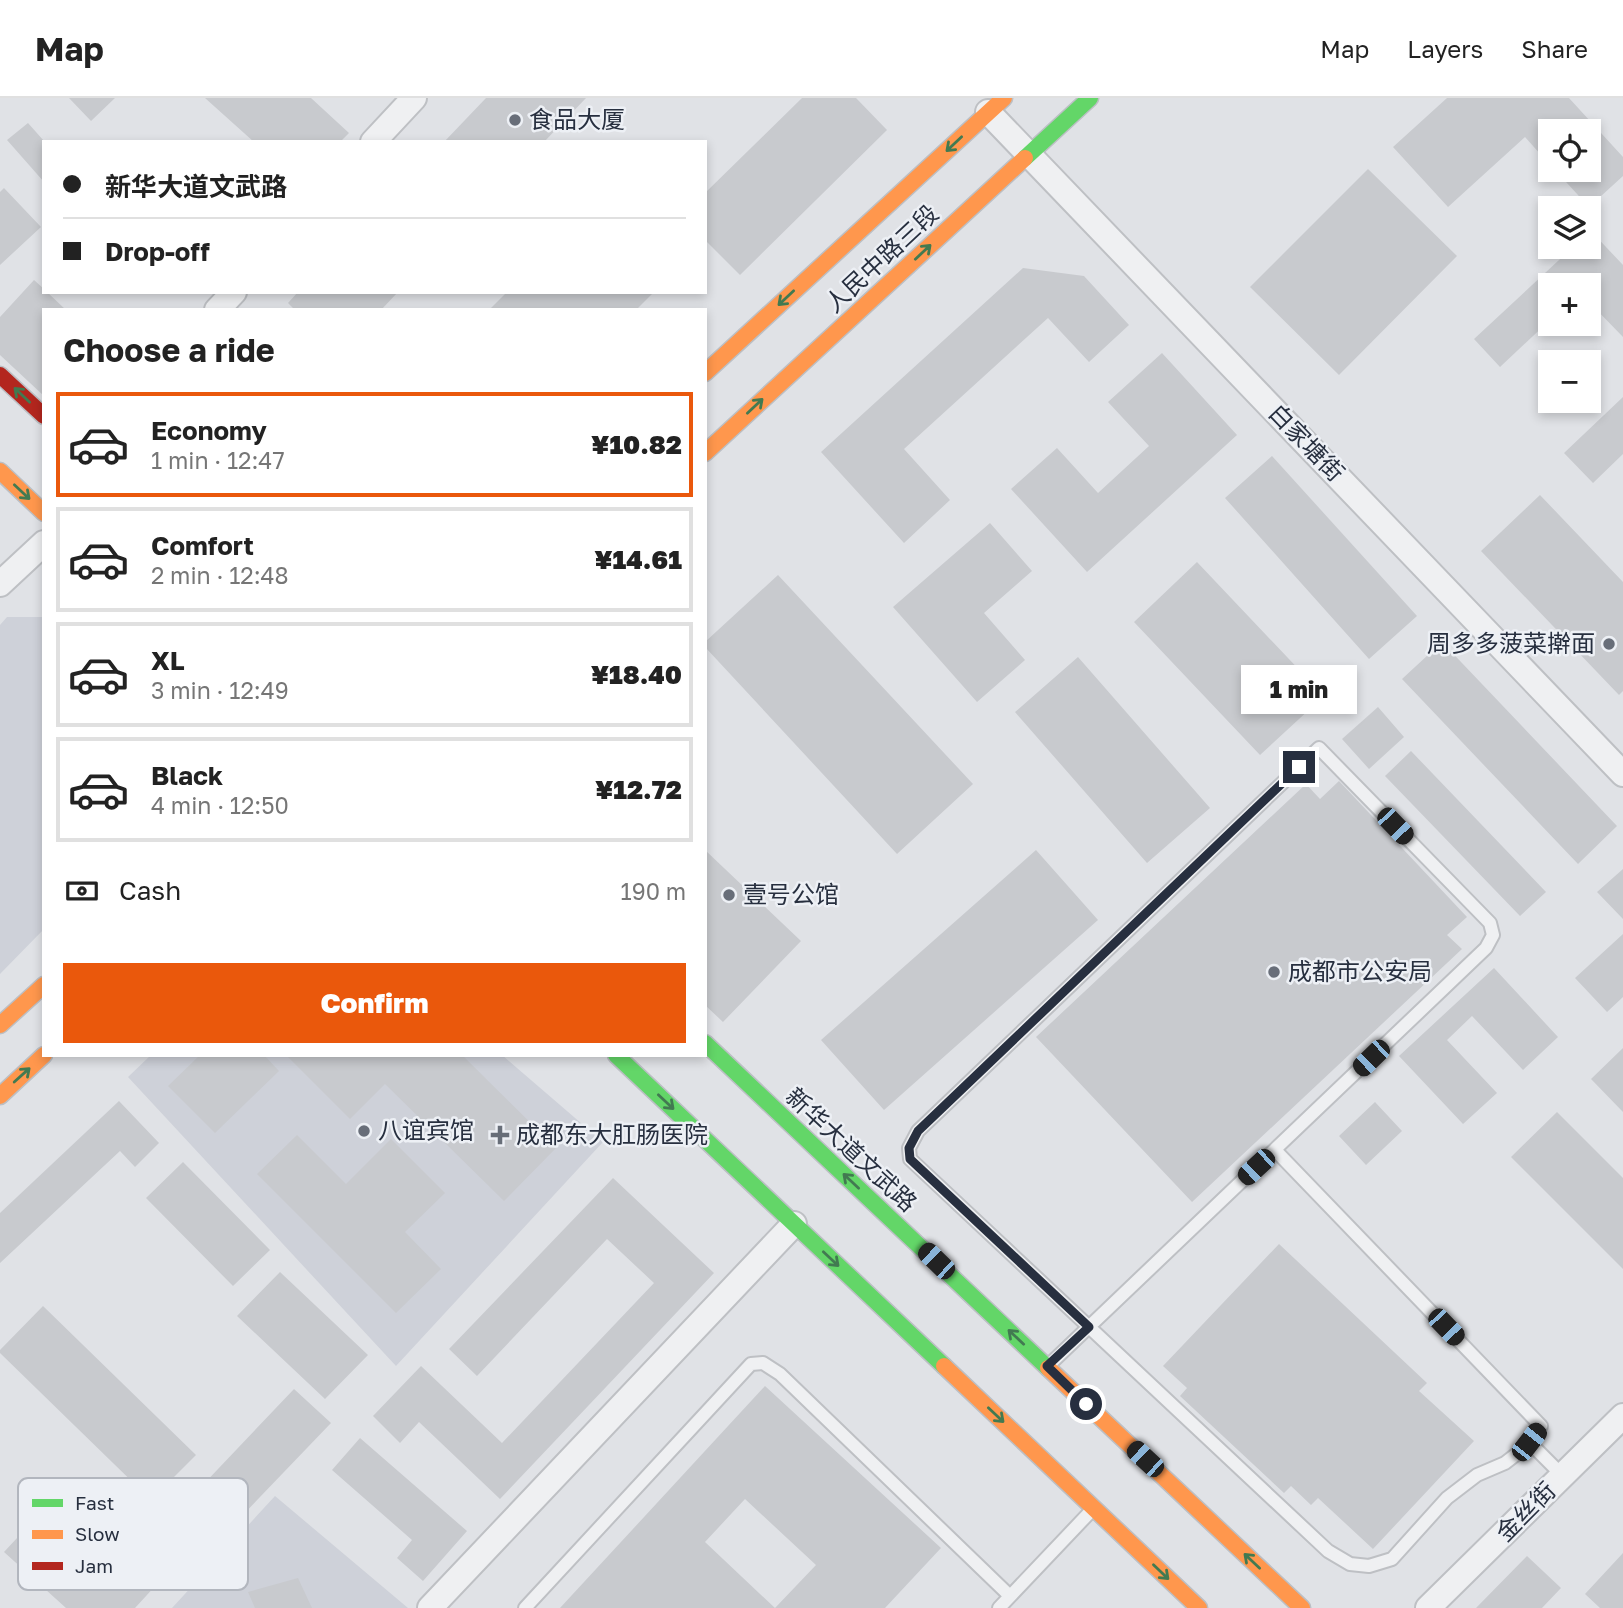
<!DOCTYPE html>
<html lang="en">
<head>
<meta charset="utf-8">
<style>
	:root { --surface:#fff; --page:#f2f2f2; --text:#222; --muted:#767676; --line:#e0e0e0; --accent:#ea580c }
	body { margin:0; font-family:"Golos Text","Noto Sans SC",sans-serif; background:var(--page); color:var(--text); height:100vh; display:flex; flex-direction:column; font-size:26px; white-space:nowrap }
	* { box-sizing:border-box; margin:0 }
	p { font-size:23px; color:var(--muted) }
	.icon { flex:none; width:38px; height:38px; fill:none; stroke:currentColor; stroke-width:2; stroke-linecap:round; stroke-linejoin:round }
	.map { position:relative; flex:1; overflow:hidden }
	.side { position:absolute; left:42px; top:210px; width:665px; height:749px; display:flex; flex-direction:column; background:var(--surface); border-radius:0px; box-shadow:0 4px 10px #0003 }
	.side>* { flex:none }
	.top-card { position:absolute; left:42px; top:42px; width:665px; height:154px; border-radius:0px; box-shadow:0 4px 10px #0003; display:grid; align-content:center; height:154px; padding:0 21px; background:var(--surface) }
	.fabs { position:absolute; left:1538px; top:21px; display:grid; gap:14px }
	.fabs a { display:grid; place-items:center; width:63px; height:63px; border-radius:0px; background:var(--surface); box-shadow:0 4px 10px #0003; font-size:35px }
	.end { position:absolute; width:32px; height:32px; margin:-16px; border:9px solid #272f3f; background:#fff; box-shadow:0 0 0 4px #fff }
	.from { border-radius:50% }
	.bubble { position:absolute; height:49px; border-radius:0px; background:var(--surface); box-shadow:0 4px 10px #0003; font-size:23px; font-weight:800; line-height:49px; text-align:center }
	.car { position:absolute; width:21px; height:42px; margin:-21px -10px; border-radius:9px; box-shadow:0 0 5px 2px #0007; background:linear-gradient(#222 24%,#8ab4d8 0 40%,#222 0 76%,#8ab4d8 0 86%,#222 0) }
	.top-card b { display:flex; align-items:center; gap:24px; height:66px; font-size:26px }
	.top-card b+b { border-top:2px solid var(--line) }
	.top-card i { width:18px; height:18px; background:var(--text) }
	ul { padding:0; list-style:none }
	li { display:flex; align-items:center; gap:21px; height:105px; margin:0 14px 10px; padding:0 7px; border:4px solid var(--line); border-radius:0px }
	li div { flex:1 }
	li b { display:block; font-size:26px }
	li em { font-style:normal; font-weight:800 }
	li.selected { border-color:var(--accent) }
	li>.icon { width:63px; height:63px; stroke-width:1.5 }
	h2 { padding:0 21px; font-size:32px; line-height:84px }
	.pay { display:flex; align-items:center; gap:18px; height:77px; padding:0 21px; font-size:26px }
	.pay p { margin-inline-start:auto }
	.action { display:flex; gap:14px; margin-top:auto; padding:14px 21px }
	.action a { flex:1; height:80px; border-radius:0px; background:var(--accent); color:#fff; font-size:28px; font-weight:800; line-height:80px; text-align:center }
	header { display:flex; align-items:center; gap:42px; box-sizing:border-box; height:98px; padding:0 35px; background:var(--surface); border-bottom:2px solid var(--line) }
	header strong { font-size:33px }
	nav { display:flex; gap:38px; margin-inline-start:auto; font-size:24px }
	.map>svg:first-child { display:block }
</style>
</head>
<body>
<header>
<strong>Map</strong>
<nav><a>Map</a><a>Layers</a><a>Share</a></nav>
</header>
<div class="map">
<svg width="1623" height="1510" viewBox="0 0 1623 1510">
	<rect width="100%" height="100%" fill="#e0e2e6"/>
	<path fill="#ced1d9" d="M7,519H44V831L0,876V527Z
		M151,957H502L603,1044L396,1268L128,979Z
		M275,1398L408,1510H172Z"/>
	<path fill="#c8cace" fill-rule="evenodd" d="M69,0H115L91,23Z
		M205,0H311L349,35L340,44H254Z
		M486,0H586L544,44H444Z
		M802,0H856L887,32L740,177L705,142V95Z
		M1447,0H1569L1623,59V78L1589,109L1555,72H1589V33H1550V67L1525,39L1448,109L1393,49Z
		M28,25L44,43V84L7,42Z
		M1368,71L1457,158L1339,277L1250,189Z
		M4,90L41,129L0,167V94Z
		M1589,131L1623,167V239L1589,204V187H1550V222L1500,269L1474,241L1573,149H1589Z
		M1023,170L1084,178L1129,227L1089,264L1048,220L904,351L950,402L904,445L821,354Z
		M34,182L44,191V194H47L66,212H44V298L0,257V219Z
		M298,194H398L381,212H295L288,205Z
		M507,194H654L636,212H489Z
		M1162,255L1237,337L1087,474L1011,391L1057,350L1098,395L1149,348L1108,304Z
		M1623,299V356L1593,385L1564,355Z
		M1272,358L1417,518L1369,561L1225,400Z
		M1540,397L1623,484V593L1619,597L1481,453Z
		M990,425L1032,473L984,515L1025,562L977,604L893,509Z
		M1197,464L1324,598L1260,657L1134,524Z
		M778,477L973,686L897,756L705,549V544Z
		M1442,544L1617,728L1578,766L1402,581Z
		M1078,559L1210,710L1147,765L1015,614Z
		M1378,609L1404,639L1369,671L1342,641Z
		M1411,653L1546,794L1520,818L1385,678Z
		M1339,683L1467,819L1447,837L1462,851L1192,1104L1036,939L1306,686L1320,701Z
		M705,752L801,843L723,924L705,907Z
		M1036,752L1098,822L884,1012L821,942Z
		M1623,771V821L1597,794Z
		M1623,836V899L1607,914L1575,880Z
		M1494,870L1558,939L1523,972L1472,918L1447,942L1497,995L1463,1026L1399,958Z
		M1623,950V1014L1591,981Z
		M200,957H264L279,973L215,1035L168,988Z
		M286,957H462L556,1050L504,1103L385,986L350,1021Z
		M119,1003L159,1045L135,1069L120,1053L0,1165V1115Z
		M1375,1004L1402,1033L1366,1067L1339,1038Z
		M1557,1014L1623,1080V1171L1511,1059Z
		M297,1037L346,1086L391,1041L445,1095L405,1134L441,1171L396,1215L257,1076Z
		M183,1064L270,1152L233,1188L146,1100Z
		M613,1080L714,1175L500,1401L419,1324L400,1345L373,1318L421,1268L502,1345L654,1185L607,1141L477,1278L449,1251Z
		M1279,1146L1427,1285L1419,1293L1474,1343L1373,1451L1318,1400L1311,1407L1291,1388L1284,1395L1180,1298L1187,1290L1163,1268Z
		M280,1174L368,1257L325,1301L237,1218Z
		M43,1208L196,1357L151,1402L0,1255V1252Z
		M765,1288L941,1450L885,1510H560ZM745,1401L816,1467L775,1510L705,1444Z
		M294,1291L331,1325L216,1445L180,1411Z
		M360,1340L467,1433L423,1483L397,1460L412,1442L332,1372Z
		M70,1383L169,1473L135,1510H66L4,1454Z
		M1623,1455V1510H1600L1585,1496Z
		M1527,1458L1561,1490L1542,1510H1476Z
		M298,1480L312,1510H255L248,1494Z"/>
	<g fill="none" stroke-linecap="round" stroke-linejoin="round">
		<defs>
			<path id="lane" d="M1050,1266C1195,1127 1341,989 1486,850L1493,837L1490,825L1319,650L918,1033L909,1050L910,1061L1328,1453L1350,1466L1369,1468L1392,1461L1447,1400L1477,1377L1505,1365L1523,1351L1541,1328L1275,1052
				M1529,1344L1563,1378
				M525,1510L751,1266L763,1265L780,1276L1010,1498
				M999,1510L1091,1413"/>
			<path id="street" d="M988,14L1623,676
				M373,44L414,0
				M217,212L234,194
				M0,486L44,445
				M430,1510L794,1126
				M1428,1510L1623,1318"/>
			<path id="fast" d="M1025,60L1090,0
				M705,945L1048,1270
				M616,957L944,1268"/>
			<path id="slow" d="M705,275L1004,0
				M705,355L1025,60
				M0,373L44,415
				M0,927L44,887
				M0,998L44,957
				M944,1268L1199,1510
				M1048,1270L1302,1510"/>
			<path id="jam" d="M0,277L44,318"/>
		</defs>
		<use href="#lane" stroke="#bec0c4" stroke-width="16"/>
		<use href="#street" stroke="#bec0c4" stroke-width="28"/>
		<use href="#fast" stroke="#bcbfc4" stroke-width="19"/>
		<use href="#slow" stroke="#bcbfc4" stroke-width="19"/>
		<use href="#jam" stroke="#bcbfc4" stroke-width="19"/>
		<use href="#lane" stroke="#eff0f2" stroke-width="12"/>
		<use href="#street" stroke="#eff0f2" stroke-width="24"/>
		<use href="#fast" stroke="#63d668" stroke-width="16"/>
		<use href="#slow" stroke="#ff974d" stroke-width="16"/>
		<use href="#jam" stroke="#b3261e" stroke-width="16"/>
	</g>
	<defs><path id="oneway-shaft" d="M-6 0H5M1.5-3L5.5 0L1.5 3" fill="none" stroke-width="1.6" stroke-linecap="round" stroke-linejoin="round" transform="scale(1.75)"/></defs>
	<g stroke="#427a51">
		<use href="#oneway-shaft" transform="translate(954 46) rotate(137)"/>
		<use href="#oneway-shaft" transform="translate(923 154) rotate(-43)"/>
		<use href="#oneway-shaft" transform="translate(786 200) rotate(137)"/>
		<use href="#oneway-shaft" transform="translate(22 297) rotate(-137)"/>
		<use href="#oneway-shaft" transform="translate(755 308) rotate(-43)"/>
		<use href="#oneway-shaft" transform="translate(22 394) rotate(43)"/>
		<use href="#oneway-shaft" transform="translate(22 977) rotate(-42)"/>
		<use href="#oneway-shaft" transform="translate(666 1004) rotate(43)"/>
		<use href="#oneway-shaft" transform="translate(851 1083) rotate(-137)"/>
		<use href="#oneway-shaft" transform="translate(831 1161) rotate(43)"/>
		<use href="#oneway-shaft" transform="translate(1016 1239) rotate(-137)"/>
		<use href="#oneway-shaft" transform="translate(996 1317) rotate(43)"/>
		<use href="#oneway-shaft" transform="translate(1252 1463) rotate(-137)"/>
		<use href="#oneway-shaft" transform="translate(1161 1474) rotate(44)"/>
	</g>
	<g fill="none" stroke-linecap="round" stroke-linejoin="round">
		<path stroke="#272f3f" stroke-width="9" d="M1086,1306L1047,1268L1089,1229L910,1061L909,1050L918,1033L1299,669"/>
	</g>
	<g fill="#686e79" stroke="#edf0f5" stroke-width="2.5">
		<circle cx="515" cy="22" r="7"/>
		<circle cx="1609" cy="546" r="7"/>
		<circle cx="729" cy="797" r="7"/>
		<circle cx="1274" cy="874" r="7"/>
		<circle cx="364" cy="1033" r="7"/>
		<path d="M496.5 1026.5h7v7h7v7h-7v7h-7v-7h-7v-7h7z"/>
	</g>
	<g text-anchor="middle" stroke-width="5" stroke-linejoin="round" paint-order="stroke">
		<g font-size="24" fill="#272f3f" stroke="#edf0f5" text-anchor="start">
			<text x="529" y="30">食品大厦</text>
			<text x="1595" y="554" text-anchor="end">周多多菠菜擀面</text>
			<text x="743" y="805">壹号公馆</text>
			<text x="1288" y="882">成都市公安局</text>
			<text x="378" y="1041">八谊宾馆</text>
			<text x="516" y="1045">成都东大肛肠医院</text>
		</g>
		<g font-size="24" fill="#272f3f" stroke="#edf0f5">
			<text transform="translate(882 161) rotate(-43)" y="8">人民中路三段</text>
			<text transform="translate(1306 345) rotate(46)" y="8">白家塘街</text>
			<text transform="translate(851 1052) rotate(43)" y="8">新华大道文武路</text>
			<text transform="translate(1526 1414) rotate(-45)" y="8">金丝街</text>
		</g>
	</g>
	<rect x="18" y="1380" width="230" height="112" rx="10" fill="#edf0f5" stroke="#b2b6be" stroke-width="2"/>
	<rect x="32" y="1401" width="31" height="8" fill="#63d668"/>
	<rect x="32" y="1432" width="31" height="9" fill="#ff974d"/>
	<rect x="32" y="1464" width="31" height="8" fill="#b3261e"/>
	<g font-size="19" fill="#272f3f">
		<text x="75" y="1412">Fast</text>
		<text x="75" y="1443">Slow</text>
		<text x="75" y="1475">Jam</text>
	</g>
</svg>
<div class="fabs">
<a><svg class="icon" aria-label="locate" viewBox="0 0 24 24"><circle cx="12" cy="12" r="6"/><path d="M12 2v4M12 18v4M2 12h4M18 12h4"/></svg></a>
<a><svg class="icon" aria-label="layers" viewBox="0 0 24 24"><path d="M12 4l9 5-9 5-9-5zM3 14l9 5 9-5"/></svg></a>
<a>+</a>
<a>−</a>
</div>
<i class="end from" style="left:1086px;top:1306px"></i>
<i class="end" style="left:1299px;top:669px"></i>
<div class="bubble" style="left:1241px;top:567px;width:116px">1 min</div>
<i class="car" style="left:1395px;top:728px;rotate:136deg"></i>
<i class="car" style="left:1371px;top:960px;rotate:226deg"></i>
<i class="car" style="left:1256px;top:1069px;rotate:227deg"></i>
<i class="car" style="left:936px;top:1163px;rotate:314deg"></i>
<i class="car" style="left:1446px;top:1229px;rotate:136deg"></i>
<i class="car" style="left:1529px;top:1344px;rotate:38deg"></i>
<i class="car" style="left:1145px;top:1361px;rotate:313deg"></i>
<div class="top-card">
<b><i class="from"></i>新华大道文武路</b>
<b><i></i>Drop-off</b>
</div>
<section class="side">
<h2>Choose a ride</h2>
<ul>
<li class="selected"><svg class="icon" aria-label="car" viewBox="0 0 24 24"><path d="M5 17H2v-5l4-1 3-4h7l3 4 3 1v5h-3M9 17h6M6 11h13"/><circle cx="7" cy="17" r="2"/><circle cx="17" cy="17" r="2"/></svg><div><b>Economy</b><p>1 min · 12:47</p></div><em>¥10.82</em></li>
<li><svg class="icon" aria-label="car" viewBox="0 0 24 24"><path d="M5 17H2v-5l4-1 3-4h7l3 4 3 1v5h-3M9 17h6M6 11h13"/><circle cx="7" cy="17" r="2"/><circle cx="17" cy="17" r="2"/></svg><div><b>Comfort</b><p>2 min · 12:48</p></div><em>¥14.61</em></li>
<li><svg class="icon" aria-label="car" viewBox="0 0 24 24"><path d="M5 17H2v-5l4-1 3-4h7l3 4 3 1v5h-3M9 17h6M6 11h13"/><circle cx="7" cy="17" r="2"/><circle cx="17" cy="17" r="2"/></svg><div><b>XL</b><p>3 min · 12:49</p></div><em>¥18.40</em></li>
<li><svg class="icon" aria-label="car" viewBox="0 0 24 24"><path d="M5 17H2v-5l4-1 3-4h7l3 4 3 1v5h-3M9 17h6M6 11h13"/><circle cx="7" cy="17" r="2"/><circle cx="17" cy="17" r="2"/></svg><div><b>Black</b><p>4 min · 12:50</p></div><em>¥12.72</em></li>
</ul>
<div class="pay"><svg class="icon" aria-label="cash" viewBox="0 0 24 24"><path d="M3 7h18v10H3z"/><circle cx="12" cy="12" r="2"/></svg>Cash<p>190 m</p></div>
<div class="action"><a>Confirm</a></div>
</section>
</div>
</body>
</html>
